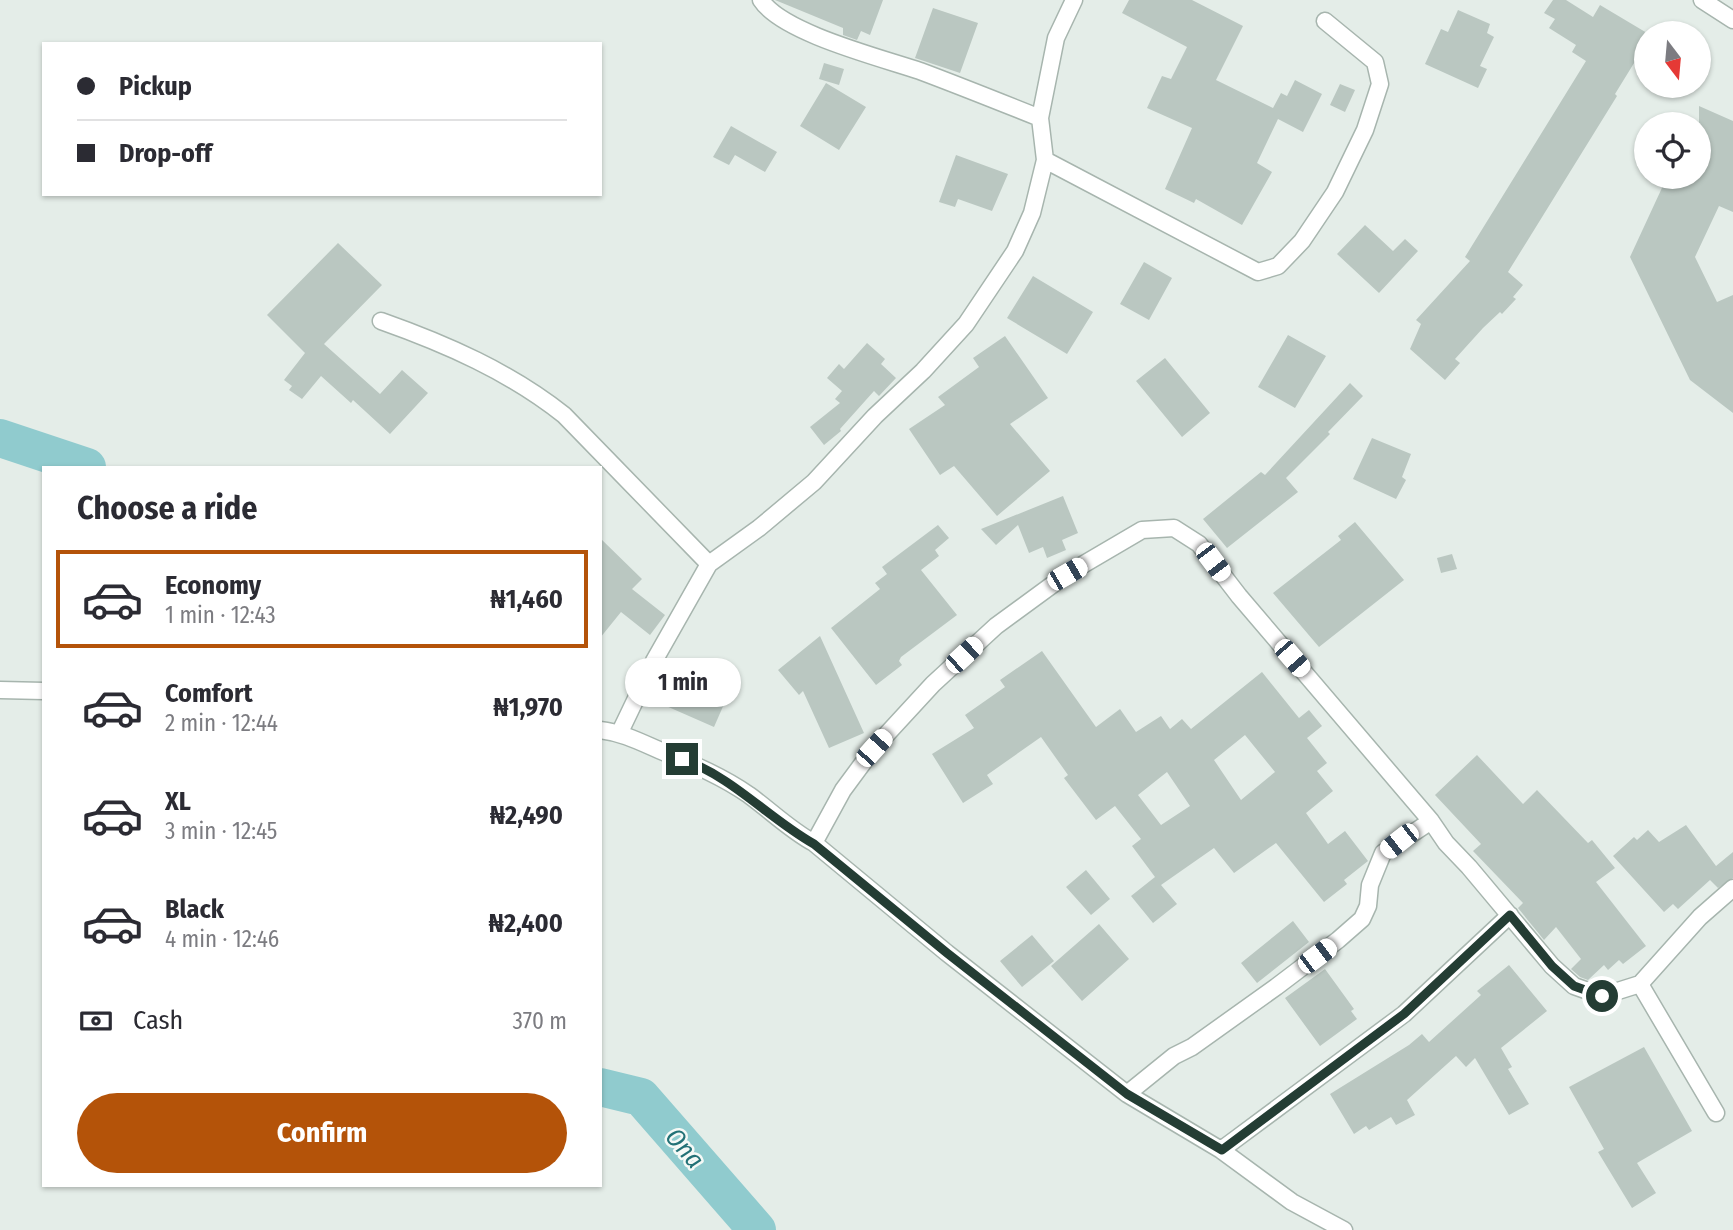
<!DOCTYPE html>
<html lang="en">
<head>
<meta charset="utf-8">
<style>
	:root { --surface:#fff; --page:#f2f2f3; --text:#2b2b33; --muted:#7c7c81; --line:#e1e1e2; --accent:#b45309 }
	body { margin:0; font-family:"Fira Sans Condensed",sans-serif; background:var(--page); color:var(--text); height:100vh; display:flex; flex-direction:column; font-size:26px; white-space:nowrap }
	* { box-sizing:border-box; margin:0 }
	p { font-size:23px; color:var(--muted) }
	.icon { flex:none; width:38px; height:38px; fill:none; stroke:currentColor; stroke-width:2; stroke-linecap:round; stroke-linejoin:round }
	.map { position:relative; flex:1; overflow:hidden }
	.panel { position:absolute; left:42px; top:466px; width:560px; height:721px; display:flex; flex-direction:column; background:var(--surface); border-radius:0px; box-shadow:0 2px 5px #0004 }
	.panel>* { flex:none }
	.banner { position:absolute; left:42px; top:42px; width:560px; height:154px; border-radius:0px; box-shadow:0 2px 5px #0004; display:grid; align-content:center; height:154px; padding:0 35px; background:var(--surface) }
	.needle { width:46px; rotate:164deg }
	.tools { position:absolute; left:1634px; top:21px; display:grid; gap:14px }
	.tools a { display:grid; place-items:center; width:77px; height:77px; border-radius:50%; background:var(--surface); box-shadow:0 2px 5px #0004; font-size:35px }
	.end { position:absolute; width:32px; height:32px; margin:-16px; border:9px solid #243d34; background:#fff; box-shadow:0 0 0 4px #fff }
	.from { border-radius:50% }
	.bubble { position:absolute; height:49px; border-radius:24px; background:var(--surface); box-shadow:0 2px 5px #0004; font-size:23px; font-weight:700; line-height:49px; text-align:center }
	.car { position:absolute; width:21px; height:42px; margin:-21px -10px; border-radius:9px; box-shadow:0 0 5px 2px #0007; background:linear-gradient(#fff 24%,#345 0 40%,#fff 0 76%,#345 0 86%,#fff 0) }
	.banner b { display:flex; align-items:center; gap:24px; height:66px; font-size:26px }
	.banner b+b { border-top:2px solid var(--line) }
	.banner i { width:18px; height:18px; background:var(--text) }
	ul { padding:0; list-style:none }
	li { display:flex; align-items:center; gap:21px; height:98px; margin:0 14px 10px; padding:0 21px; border:4px solid transparent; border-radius:0px }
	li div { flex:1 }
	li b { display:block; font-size:26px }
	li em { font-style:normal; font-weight:700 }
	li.selected { border-color:var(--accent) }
	li>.icon { width:63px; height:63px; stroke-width:1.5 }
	h2 { padding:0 35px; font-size:32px; line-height:84px }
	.pay { display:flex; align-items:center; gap:18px; height:77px; padding:0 35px; font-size:26px }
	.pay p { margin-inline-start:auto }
	.action { display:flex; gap:14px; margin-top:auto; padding:14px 35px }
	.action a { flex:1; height:80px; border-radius:42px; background:var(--accent); color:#fff; font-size:28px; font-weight:700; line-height:80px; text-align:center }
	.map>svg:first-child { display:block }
</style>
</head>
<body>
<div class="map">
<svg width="1733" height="1230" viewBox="0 0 1733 1230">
	<rect width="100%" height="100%" fill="#e4ede8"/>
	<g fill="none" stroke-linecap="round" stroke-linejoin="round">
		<path stroke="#90cbce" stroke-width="38" d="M0,438L87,467
			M600,1087L641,1097L757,1230"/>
	</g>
	<path fill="#bac7c1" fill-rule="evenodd" d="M775,0H883L870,35L861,31L857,40L843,35V28Z
		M1129,0H1192L1243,26L1216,80L1273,108L1281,93L1287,96L1295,80L1322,94L1303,132L1278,119L1257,163L1272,172L1242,225L1196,199L1194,203L1165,189L1192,128L1147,108L1162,76L1171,79L1187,47L1122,13Z
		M1553,0H1566L1593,17L1600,5L1647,33V42L1615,94L1617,96L1508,272L1523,285L1513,297L1516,299L1502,314L1500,312L1483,328L1455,359L1460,363L1445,380L1410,349L1421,324L1416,320L1470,261L1465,257L1586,61L1572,52L1576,45L1549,28L1555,19L1544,13Z
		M933,8L978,23L960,73L915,58Z
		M1458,10L1490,24L1487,33L1494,37L1480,66L1487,69L1478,88L1425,64L1441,29L1448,32Z
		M824,63L844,69L839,85L819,79Z
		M826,83L866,107L839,150L800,126Z
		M1340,84L1355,90L1345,112L1330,105Z
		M1699,106L1733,121V212L1719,206L1695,257L1717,302L1733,295V413L1690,380L1630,257L1667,177H1699Z
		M731,126L777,152L765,172L735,155L729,165L713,157Z
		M956,155L1008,174L992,211L958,199L955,207L939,202Z
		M1365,225L1393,251L1405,239L1418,251L1379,293L1337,254Z
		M338,243L382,285L324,344L380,394L402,370L428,393L390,434L353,400L351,403L321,376L302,399L289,390L292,386L284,380L305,353L267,315Z
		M1144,262L1172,278L1149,320L1120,304Z
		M1033,276L1093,312L1067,354L1007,318Z
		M1288,335L1326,356L1295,408L1258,387Z
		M1005,336L1048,398L1010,424L1050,471L997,516L954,466L940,475L909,429L945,405L938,397L979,367L973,358Z
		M867,343L885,359L881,364L896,378L879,396L874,391L840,429L841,431L824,445L810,427L840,403L835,399L842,391L827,378L839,364L844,369Z
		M1165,358L1210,413L1182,437L1136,381Z
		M1350,383L1363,396L1328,432L1330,434L1286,478L1298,492L1227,548L1203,519L1261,472L1265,475Z
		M1372,438L1411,454L1402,477L1406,480L1396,499L1353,479Z
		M1063,496L1078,533L1062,540L1066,550L1047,558L1043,547L1029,553L1018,525L996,545L981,529Z
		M1355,522L1404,580L1319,647L1273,593L1341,540L1338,536Z
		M938,525L949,538L935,550L939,556L921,570L957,615L901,657L899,661L902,665L876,685L831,628L880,589L875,583L887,574L882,567Z
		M600,538L642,579L632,589L665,615L650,635L621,612L600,638Z
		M1452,554L1457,569L1441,573L1437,558Z
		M820,636L864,733L829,748L803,691L799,695L778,670Z
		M1042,651L1096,727L1120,709L1136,732L1161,716L1170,729L1182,719L1191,729L1262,672L1299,718L1309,710L1322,726L1307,738L1327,763L1317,771L1333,791L1306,813L1328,844L1345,831L1368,861L1344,880L1347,884L1324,902L1276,843L1234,873L1214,848L1161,885L1177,904L1153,923L1131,896L1155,877L1132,846L1141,839L1115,806L1096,820L1064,778L1068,775L1041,737L987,775L993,784L963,803L932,754L974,728L965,715L1005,687L1000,680ZM1245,735L1275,772L1241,800L1214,760ZM1167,772L1190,806L1161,825L1138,795Z
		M671,670L728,695L714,727L657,702Z
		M1477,755L1523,804L1537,790L1588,843L1592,840L1615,868L1596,882L1646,946L1623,964L1619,960L1608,970L1604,965L1588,980L1580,977L1571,969L1581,959L1556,927L1544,940L1518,908L1523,903L1473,851L1481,844L1435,795Z
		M1686,825L1716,866L1733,852V878L1718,888L1710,880L1678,909L1673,904L1664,912L1613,856L1634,837L1637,840L1648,830L1659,842Z
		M1086,870L1110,899L1091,915L1066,887Z
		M1293,921L1309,942L1257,983L1241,963Z
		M1099,924L1129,959L1082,1001L1051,966Z
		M1032,935L1054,961L1022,987L1000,961Z
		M1509,965L1547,1011L1501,1048L1512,1067L1508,1069L1529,1104L1509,1115L1475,1058L1466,1067L1456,1056L1407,1100L1415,1115L1396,1125L1391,1117L1369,1130L1366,1126L1354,1134L1330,1094L1409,1045L1422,1034L1429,1042L1481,995L1477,991Z
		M1325,969L1354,1009L1351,1011L1357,1019L1320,1046L1285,998Z
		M1644,1047L1692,1131L1637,1163L1656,1193L1632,1208L1598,1152L1604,1149L1569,1087Z"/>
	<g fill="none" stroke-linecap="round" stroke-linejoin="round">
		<defs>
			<path id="street" d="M761,0C782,33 882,58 920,71C960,86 1000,102 1040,118
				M1702,0L1733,20
				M1045,160L1258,272L1278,266L1302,241L1335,192L1365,130L1380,84L1375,62L1325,21
				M381,321C446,344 510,372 564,415L709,564
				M0,690L44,691
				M600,730C625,733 644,744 666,753C695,765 723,777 749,795C771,811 790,830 814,843L947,953L1127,1094L1221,1150L1292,1202L1344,1230
				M620,732L654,661L709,564L759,528L814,482L875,416L923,371L966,324L1015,251L1032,213L1045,160L1040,118L1056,38L1074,0
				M814,843L843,790L874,748L933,684L996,626L1067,574L1142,530L1174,528L1199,544L1239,596L1431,821L1446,843L1469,867L1552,966L1574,986L1602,996L1640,984L1700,917L1733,888
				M1640,984L1716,1113
				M1127,1094L1174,1056L1192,1047L1276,987L1338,940L1362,919L1368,906L1370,885L1383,853L1431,821
				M1221,1150L1404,1014L1510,915"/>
		</defs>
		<use href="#street" stroke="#a7b5ae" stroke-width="19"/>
		<use href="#street" stroke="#fff" stroke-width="16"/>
	</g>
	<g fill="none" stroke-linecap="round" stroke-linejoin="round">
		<path stroke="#243d34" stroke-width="9" d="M682,759C733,777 768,818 814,844L947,953L1127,1094L1222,1150L1404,1014L1510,915L1552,966L1574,986L1602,996"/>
	</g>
	<g text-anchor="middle" stroke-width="5" stroke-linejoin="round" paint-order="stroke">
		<g font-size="26" font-style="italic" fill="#227176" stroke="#f5f9f6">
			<text transform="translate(685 1148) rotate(49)" y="9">Ona</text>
		</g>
	</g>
</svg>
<div class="tools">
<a><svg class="needle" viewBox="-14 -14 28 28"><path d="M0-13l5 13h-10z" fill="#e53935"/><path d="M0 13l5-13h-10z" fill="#7c7c81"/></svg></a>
<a><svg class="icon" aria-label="locate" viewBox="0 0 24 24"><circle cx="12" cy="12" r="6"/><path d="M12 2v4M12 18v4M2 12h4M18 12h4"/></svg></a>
</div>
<i class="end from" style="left:1602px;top:996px"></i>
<i class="end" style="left:682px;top:759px"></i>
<div class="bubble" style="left:625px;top:658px;width:116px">1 min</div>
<i class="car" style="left:1213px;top:562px;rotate:143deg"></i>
<i class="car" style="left:1067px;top:574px;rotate:60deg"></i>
<i class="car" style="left:964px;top:655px;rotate:47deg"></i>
<i class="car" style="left:1292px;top:658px;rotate:139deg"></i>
<i class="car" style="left:874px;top:748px;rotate:42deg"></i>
<i class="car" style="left:1399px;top:841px;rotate:232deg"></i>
<i class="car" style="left:1317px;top:956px;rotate:53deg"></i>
<div class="banner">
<b><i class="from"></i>Pickup</b>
<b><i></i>Drop-off</b>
</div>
<section class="panel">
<h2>Choose a ride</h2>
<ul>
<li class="selected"><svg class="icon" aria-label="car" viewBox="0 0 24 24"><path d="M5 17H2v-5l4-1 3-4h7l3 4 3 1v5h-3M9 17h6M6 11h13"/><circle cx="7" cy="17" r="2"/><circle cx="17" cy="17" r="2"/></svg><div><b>Economy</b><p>1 min · 12:43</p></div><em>₦1,460</em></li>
<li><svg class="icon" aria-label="car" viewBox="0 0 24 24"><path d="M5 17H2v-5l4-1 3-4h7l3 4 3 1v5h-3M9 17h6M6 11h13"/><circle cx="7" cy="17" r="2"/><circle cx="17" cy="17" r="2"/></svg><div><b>Comfort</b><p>2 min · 12:44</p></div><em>₦1,970</em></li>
<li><svg class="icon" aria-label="car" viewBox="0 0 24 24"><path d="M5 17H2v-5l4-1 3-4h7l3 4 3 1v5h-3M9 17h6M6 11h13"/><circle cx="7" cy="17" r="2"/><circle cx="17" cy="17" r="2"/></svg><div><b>XL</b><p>3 min · 12:45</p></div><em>₦2,490</em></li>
<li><svg class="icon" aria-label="car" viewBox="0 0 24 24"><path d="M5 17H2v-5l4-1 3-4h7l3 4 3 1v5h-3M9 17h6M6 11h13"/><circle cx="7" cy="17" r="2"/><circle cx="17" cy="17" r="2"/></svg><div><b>Black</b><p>4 min · 12:46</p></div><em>₦2,400</em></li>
</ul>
<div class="pay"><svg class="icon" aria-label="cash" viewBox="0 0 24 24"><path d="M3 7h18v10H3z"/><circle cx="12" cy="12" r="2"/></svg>Cash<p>370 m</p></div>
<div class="action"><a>Confirm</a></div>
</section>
</div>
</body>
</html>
